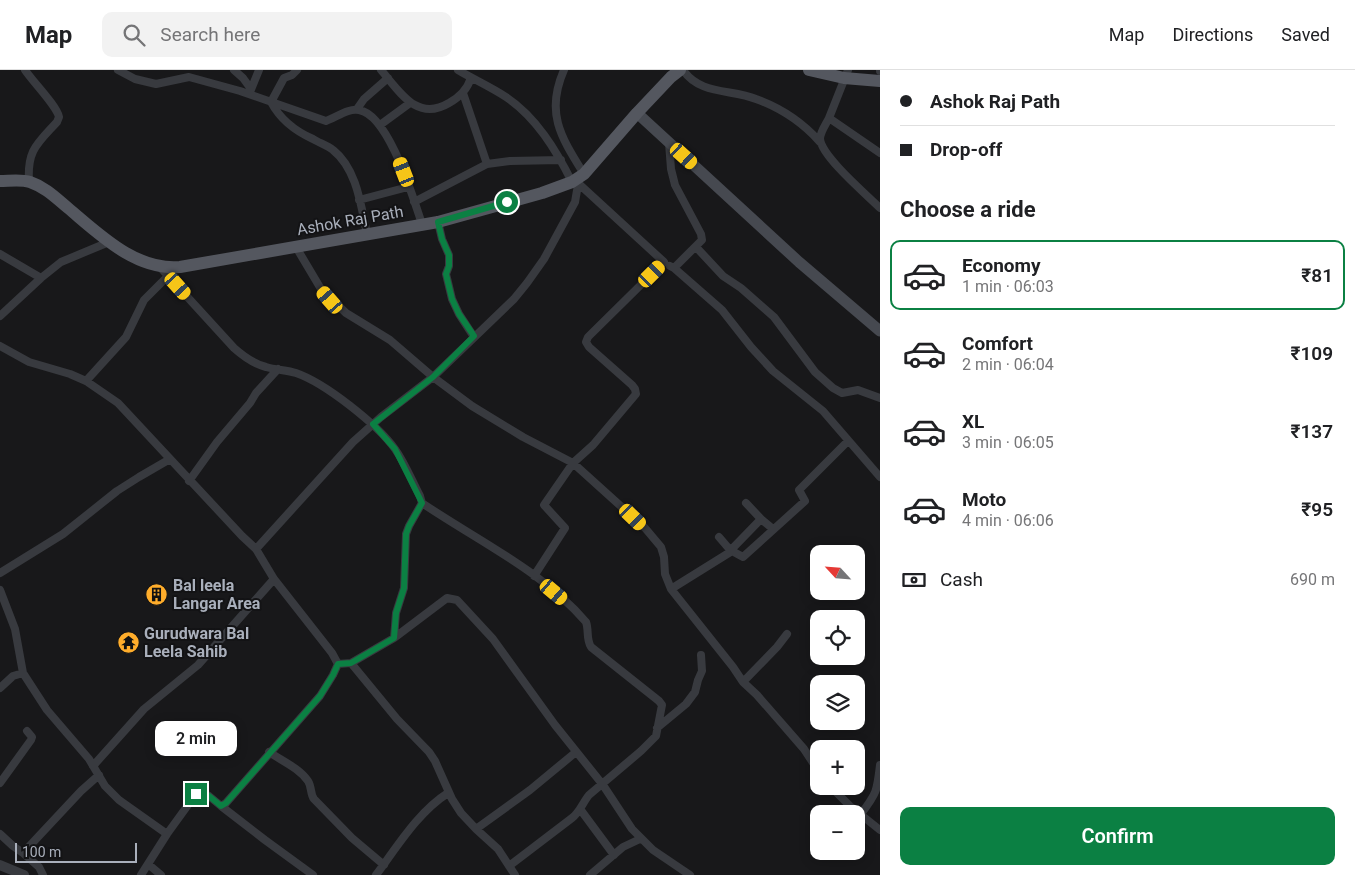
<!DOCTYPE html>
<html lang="en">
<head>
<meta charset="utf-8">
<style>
	:root { --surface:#fff; --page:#f2f2f2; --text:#202124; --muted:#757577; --line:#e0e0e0; --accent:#0b8043 }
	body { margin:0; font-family:Roboto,sans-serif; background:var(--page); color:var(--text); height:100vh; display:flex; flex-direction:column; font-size:19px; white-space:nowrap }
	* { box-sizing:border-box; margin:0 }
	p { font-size:16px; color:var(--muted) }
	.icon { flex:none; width:28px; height:28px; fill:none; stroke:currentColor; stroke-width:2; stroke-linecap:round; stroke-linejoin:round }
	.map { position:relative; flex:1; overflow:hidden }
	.sheet { display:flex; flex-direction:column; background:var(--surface); width:475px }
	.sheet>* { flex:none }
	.guide { display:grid; align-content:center; height:110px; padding:0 20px; background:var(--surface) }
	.needle { width:32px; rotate:296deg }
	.fabs { position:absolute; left:810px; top:475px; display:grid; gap:10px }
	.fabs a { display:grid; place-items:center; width:55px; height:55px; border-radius:10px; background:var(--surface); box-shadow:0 2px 12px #0003; font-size:25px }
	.scale { position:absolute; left:15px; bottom:12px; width:122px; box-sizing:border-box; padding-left:5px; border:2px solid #a9afbb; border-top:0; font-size:14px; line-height:18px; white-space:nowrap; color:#a9afbb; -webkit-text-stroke:4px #131315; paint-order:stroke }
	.end { position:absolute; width:22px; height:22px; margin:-11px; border:6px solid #0b8043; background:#fff; box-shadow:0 0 0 2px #fff }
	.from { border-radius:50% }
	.bubble { position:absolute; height:35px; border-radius:10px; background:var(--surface); box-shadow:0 2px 12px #0003; font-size:16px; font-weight:600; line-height:35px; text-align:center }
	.car { position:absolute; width:15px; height:30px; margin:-15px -8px; border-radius:6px; box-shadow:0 0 4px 1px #0007; background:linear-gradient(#f5c518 24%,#345 0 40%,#f5c518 0 76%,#345 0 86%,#f5c518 0) }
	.guide b { display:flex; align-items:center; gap:18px; height:48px; font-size:19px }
	.guide b+b { border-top:1px solid var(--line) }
	.guide i { width:12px; height:12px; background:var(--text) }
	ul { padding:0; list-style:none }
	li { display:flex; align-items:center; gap:15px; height:70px; margin:0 10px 8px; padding:0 10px; border:2px solid transparent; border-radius:10px }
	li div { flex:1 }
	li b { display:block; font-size:19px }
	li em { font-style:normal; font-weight:600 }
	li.active { border-color:var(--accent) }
	li>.icon { width:45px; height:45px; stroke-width:1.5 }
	h2 { padding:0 20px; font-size:22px; line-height:60px }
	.pay { display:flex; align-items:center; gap:12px; height:55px; padding:0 20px; font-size:19px }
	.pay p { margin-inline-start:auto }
	.button { display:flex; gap:10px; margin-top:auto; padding:10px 20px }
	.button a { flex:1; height:58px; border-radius:10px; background:var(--accent); color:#fff; font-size:20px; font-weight:600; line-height:58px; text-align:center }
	header { display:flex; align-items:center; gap:30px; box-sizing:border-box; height:70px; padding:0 25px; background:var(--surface); border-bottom:1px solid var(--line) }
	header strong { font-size:24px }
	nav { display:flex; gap:28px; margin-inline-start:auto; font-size:18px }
	.search { width:350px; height:45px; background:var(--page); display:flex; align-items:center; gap:12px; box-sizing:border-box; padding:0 18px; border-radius:10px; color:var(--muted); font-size:19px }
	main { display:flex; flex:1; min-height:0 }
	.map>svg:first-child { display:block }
</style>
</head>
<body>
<header>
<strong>Map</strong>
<div class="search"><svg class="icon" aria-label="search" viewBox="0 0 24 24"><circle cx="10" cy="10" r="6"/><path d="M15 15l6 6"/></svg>Search here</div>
<nav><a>Map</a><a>Directions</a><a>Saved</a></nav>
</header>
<main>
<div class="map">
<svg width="880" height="805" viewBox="0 0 880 805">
	<rect width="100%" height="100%" fill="#18181a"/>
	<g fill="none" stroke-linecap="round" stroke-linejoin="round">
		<path stroke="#383a3f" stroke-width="8" d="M25,0C33,12 57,36 59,47L57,52C37,74 27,80 29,112
			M118,0L135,9L156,14L189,7L240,21L326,51C337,47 348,38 359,40C389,45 413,128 422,154
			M234,0L243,8L251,19
			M297,0L292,5L284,8L271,32C280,49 295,61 313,69C319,73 327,75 333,80C357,99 361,136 367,164
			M381,0C400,22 417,52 449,33C460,27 467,20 471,8
			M458,0C473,9 491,17 506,27C536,47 556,80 572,112
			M564,0C545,43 561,67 584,104
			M683,0C700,25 731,19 756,29C781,38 803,53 820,72
			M848,0L829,48L880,83
			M880,0V1
			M250,22L259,0
			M463,23L487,94L510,91L561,90
			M357,39L364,29L388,8
			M829,48C826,54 820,62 820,69C822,87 867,125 880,138
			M380,55L410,33
			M669,73L671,99L675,115L701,164L702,170L674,198L670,196
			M359,130L408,117
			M414,132L487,94
			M438,152L442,169L449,185V196L446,204L452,229L459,244L474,267
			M296,177L321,219L346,243L390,270L433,307L472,336L523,367L573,393L645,458L661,477L664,487L665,504L671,519L733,597L743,612L757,625L804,679L819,702
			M696,177L723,206L741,218L774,247L815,302L833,318L842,323L858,320L880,328
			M0,184L41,208
			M160,197L234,278C243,286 254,294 266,297C276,300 287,300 296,303C325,313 377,354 395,379C405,393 412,411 420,426L422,433L409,456L406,464L404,518L396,543L394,568L351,593L338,594
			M674,198L722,240L751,277L773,301L823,341L880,407
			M0,246L41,208L61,192L109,172
			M0,276L29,292L70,304L86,311L118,333L242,466L256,479
			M86,311L126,267L144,230L169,205
			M189,411L217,372L250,333L256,323L278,299
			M422,433C478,471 541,500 586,552C589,560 586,569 591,577L659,631L662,635L656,666L641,681L589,725C583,732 580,742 572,748L509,796
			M746,433L761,449
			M719,467L731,481
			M729,482L761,449L773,459
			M0,503L63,464L117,421L139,407L170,389
			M534,506L565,458L544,435L573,393L593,375L636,324L635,319L632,315L589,277L586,272L588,267L664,192L579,114
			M671,519L732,481L743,487L805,431L799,420L848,371
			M0,520L15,559L23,603
			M394,568L447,528L457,530L493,569L555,655L603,715L632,759L653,780L690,805
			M351,593L397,649L429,682L435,691L452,729L461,743L476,759L530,720L576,682
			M743,612L777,577L787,564
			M0,618L13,606L23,603L47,640L89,689L105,716L119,730L167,764L141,805
			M657,658L686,634L695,622L698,610L702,601L701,585
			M269,682C282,691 299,698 308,711C312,717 310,724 314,729L352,768L384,795
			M93,696L144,639L198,595L274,509L256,479L353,372L381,347L433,307L514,229L527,213L544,189L575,132L579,109
			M0,713L31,670L32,667L27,661
			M830,716L850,736L880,760
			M221,736L265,770L313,805
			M580,739L614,785
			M861,744C877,723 877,721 880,695
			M476,759L498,779L515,805
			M0,764L13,776L23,783L81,721L99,705
			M167,764L196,724L200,722L209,726L221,736L226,733L320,626L333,605L338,594L332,583L274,509
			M23,783L39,797L43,805
			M148,794L161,805
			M376,805C397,777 418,742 448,723
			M590,805L623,777L640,769"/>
		<path stroke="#383a3f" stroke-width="10" d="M0,795L24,805"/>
		<path stroke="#464950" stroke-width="11" d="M637,43L799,192L880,261"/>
		<path stroke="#54575f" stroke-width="12" d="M809,0L844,8L880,11
			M0,111C9,111 21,109 30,112C45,117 56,128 68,138C99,164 136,201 180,197L438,152L542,123L572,112L584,104L637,43L671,7L680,0"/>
	</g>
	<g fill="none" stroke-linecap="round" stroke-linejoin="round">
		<path stroke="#0b8043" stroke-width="6" d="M196,724L200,722L209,726L221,736L226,733L320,626L333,605L338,594L351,593L394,568L396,543L404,518L406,464L409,456L422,433L395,379L373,354L433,307L474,266L459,244L452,229L446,204L449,196V185L442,169L438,152L507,132"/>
	</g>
	<defs>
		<symbol id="building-disc" viewBox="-11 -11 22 22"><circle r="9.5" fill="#ffad2b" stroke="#131315"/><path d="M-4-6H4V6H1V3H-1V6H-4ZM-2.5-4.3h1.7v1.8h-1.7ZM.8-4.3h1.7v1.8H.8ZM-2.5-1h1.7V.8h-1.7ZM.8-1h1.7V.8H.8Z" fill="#111"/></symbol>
		<symbol id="temple-disc" viewBox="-11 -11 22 22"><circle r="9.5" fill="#ffad2b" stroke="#131315"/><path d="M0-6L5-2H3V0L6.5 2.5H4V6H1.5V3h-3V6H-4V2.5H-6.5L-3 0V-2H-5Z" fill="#111"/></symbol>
	</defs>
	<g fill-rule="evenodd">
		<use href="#building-disc" x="144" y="512" width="25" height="25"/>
		<use href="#temple-disc" x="116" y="560" width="25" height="25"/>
	</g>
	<g text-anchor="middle" stroke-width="4" stroke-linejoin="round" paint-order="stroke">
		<g font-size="16" fill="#a9afbb" stroke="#131315">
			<text transform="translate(350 150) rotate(-10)" y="6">Ashok Raj Path</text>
		</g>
		<g font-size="16" font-weight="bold" fill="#a9afbb" stroke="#131315" text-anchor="start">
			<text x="173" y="521">Bal leela<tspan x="173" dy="18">Langar Area</tspan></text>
			<text x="144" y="569">Gurudwara Bal<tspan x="144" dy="18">Leela Sahib</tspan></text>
		</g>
	</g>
</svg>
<div class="fabs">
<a><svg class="needle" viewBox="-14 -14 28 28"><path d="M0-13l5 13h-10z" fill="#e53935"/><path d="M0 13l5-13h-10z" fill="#757577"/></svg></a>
<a><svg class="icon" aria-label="locate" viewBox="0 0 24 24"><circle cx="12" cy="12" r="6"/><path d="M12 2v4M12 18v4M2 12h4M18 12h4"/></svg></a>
<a><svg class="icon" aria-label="layers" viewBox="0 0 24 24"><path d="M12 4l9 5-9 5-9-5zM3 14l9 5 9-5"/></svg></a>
<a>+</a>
<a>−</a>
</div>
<div class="scale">100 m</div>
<i class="end from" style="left:507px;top:132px"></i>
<i class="end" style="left:196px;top:724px"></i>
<div class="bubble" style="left:155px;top:651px;width:82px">2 min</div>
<i class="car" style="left:684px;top:86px;rotate:132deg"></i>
<i class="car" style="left:404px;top:102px;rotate:339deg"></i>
<i class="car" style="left:652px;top:204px;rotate:45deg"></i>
<i class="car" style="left:178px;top:216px;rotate:138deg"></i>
<i class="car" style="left:330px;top:230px;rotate:319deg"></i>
<i class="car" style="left:633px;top:447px;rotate:134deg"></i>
<i class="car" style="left:554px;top:522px;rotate:130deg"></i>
</div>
<section class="sheet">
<div class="guide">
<b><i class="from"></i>Ashok Raj Path</b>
<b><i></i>Drop-off</b>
</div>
<h2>Choose a ride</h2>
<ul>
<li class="active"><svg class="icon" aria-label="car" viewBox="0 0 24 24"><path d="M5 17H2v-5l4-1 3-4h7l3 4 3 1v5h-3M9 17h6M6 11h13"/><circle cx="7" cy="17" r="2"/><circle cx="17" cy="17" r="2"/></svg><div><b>Economy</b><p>1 min · 06:03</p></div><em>₹81</em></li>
<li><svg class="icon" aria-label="car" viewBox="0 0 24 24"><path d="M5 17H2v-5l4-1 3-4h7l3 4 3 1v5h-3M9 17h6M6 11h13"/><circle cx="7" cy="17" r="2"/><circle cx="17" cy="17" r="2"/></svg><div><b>Comfort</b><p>2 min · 06:04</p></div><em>₹109</em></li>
<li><svg class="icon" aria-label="car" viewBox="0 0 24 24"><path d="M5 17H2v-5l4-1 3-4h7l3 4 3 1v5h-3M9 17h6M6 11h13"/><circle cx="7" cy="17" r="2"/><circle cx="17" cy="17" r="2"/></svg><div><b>XL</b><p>3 min · 06:05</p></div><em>₹137</em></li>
<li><svg class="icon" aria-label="car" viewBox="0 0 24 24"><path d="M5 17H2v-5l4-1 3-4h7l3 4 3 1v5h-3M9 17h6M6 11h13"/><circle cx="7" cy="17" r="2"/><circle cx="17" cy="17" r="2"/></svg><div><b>Moto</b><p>4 min · 06:06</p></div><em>₹95</em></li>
</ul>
<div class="pay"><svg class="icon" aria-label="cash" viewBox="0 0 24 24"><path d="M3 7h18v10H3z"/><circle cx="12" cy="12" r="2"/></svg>Cash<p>690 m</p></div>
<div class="button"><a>Confirm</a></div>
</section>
</main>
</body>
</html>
